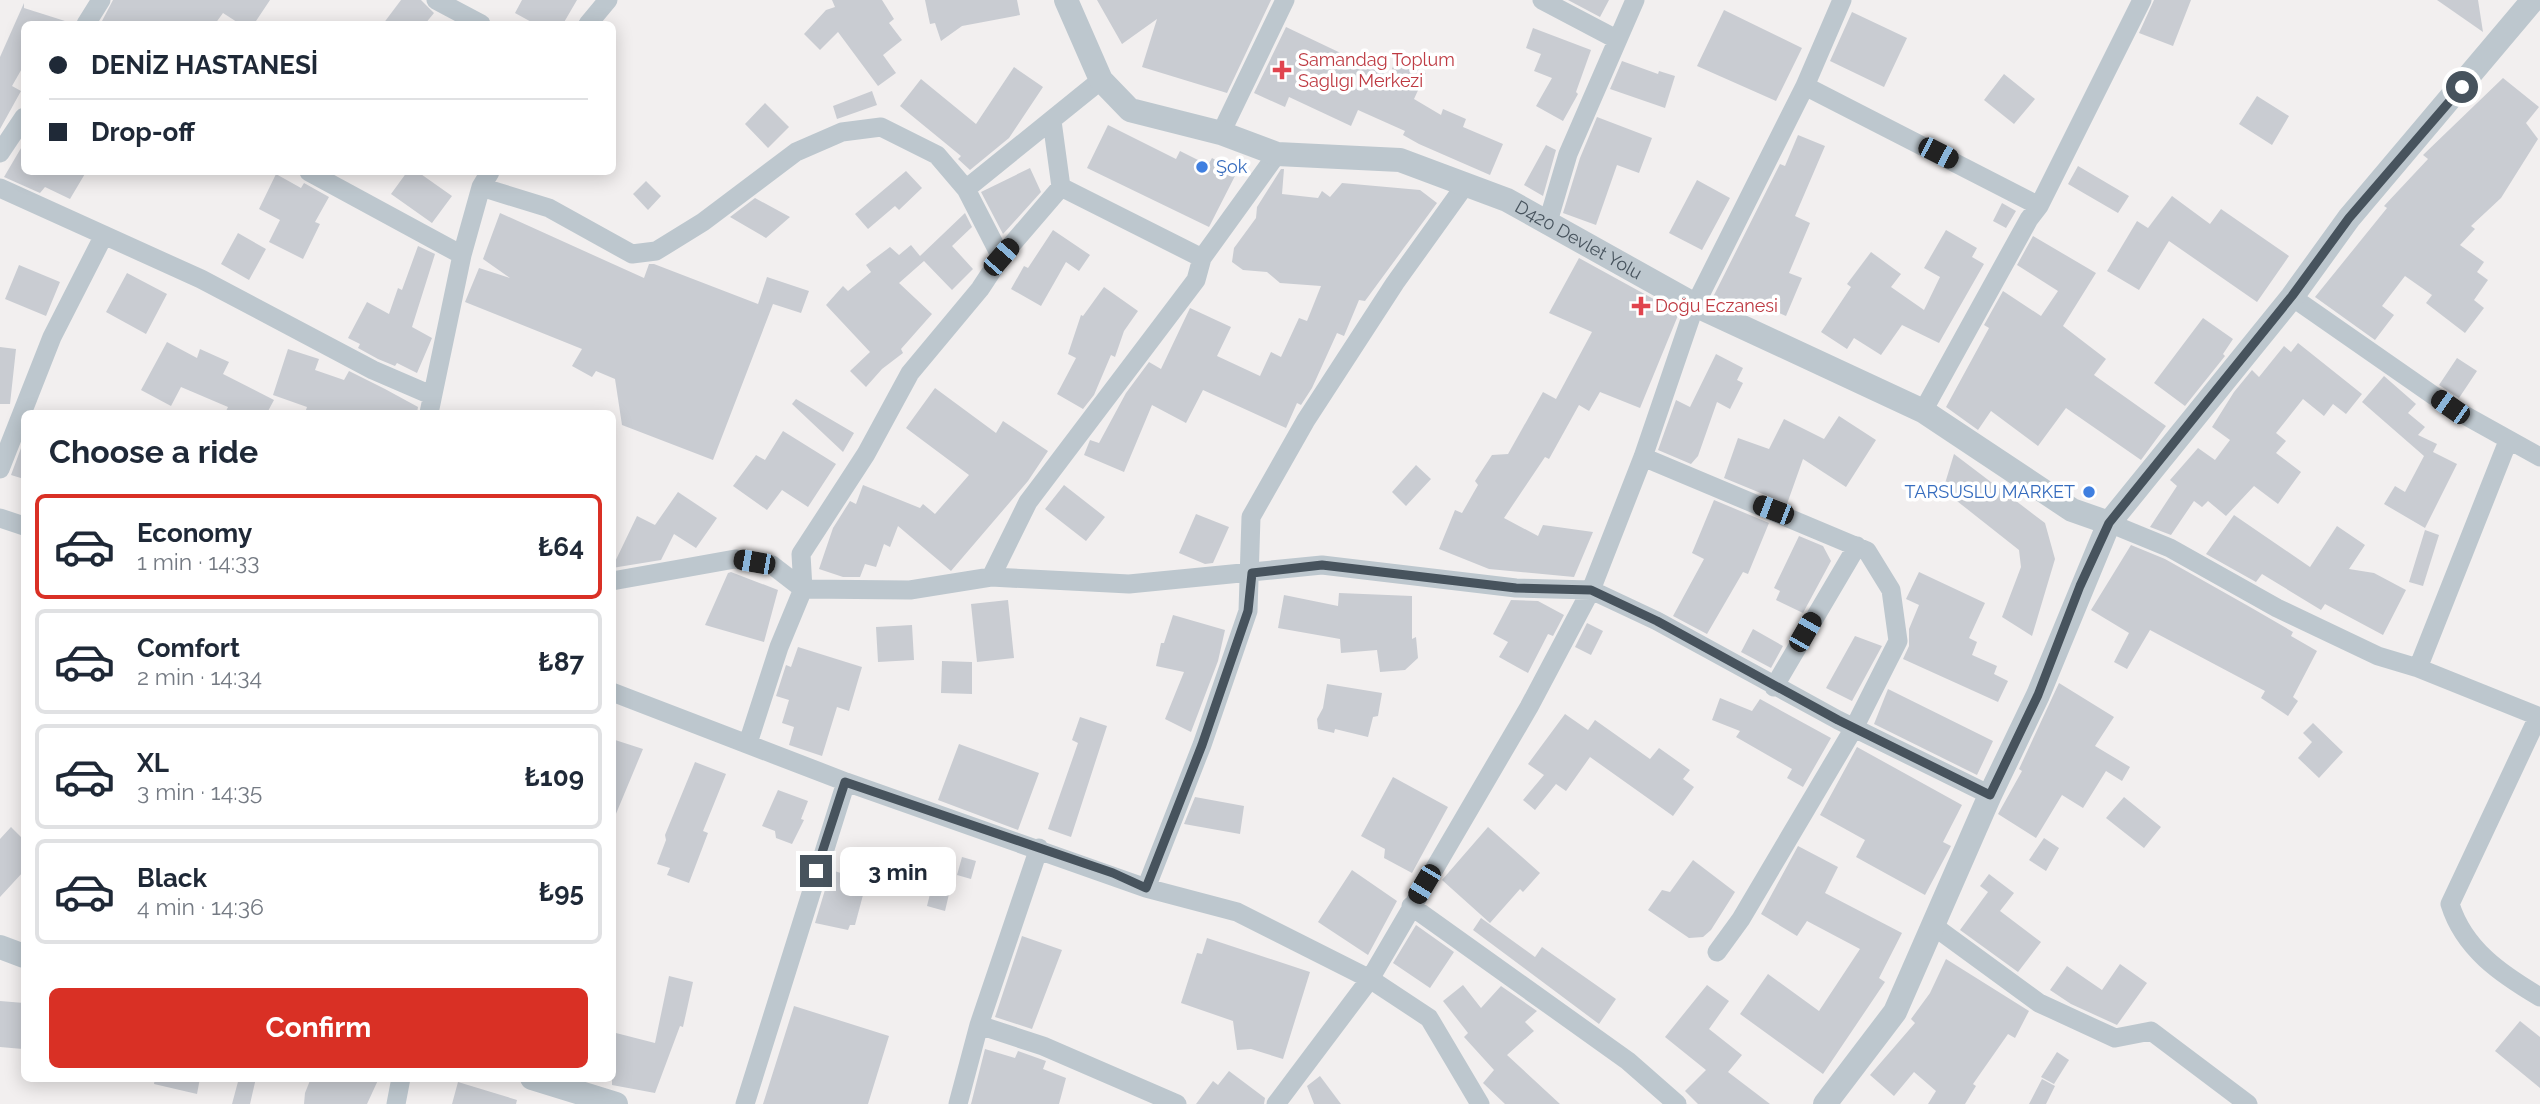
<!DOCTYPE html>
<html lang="en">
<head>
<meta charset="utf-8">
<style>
	:root { --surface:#fff; --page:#f2f2f3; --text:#1f2937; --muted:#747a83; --line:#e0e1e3; --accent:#d93025 }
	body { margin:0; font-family:Raleway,sans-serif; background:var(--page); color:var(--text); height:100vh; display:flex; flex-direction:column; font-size:26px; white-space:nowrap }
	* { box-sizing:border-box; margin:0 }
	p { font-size:23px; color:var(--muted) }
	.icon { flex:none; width:38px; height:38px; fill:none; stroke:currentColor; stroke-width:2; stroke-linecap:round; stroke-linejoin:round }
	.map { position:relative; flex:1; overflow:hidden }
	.details { position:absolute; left:21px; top:410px; width:595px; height:672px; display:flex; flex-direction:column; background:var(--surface); border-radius:10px; box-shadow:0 4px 18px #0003 }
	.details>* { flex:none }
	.top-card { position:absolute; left:21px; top:21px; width:595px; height:154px; border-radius:10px; box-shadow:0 4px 18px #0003; display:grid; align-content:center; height:154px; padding:0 28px; background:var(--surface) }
	.end { position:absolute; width:32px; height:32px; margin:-16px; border:9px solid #47535d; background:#fff; box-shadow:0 0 0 4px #fff }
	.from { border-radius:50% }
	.bubble { position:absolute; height:49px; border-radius:10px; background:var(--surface); box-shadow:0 4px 18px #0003; font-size:23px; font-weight:700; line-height:49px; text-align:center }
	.car { position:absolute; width:21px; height:42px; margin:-21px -10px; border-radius:9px; box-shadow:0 0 5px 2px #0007; background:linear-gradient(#222 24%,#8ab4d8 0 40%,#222 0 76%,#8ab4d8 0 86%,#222 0) }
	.top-card b { display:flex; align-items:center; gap:24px; height:66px; font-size:26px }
	.top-card b+b { border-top:2px solid var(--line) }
	.top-card i { width:18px; height:18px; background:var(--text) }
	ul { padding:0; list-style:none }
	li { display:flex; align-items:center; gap:21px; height:105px; margin:0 14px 10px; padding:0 14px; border:4px solid var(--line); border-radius:10px }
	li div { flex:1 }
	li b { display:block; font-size:26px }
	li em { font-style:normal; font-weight:700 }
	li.current { border-color:var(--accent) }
	li>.icon { width:63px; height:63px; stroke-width:1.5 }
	h2 { padding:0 28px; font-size:32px; line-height:84px }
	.cta { display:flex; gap:14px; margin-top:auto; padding:14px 28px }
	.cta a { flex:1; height:80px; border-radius:10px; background:var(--accent); color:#fff; font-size:28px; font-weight:700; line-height:80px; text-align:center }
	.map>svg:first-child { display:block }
</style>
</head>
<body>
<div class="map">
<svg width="2540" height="1104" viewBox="0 0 2540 1104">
	<rect width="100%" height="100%" fill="#f2efef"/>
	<path fill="#c9ccd2" d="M113,0H270L254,24H240L223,13L215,24H109L102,21Z
		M401,0H421L434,13L425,24H383Z
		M522,0H577L563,24H535L515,13Z
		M832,0H882L894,19L889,23L902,40L883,55L896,73L878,86L838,32L820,50L804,34L826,10L835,7Z
		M925,0H1017L1020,15L962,26L941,41L935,23L930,24Z
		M1097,0H1271L1227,93L1142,67L1157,19L1122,44Z
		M1568,0H1609L1600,17Z
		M2154,0H2191L2173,46L2139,33Z
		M2437,0H2478L2483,32Z
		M24,3V8L65,21V24H24V65L12,86L21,91L0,129V57Z
		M1724,10L1802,48L1776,101L1697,66Z
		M1852,12L1907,38L1884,87L1830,61Z
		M1286,27L1389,76L1396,59L1426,73L1414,99L1441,115L1443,109L1466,119L1463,127L1503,144L1490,175L1419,144L1403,135L1405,131L1358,110L1351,126L1289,97L1285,107L1254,93Z
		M1533,28L1591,50L1576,92L1578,94L1563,121L1536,106L1552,78L1534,71L1541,54L1526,48Z
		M1622,61L1658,74L1659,71L1675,76L1665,108L1610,89Z
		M1014,67L1043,87L1009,138L970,170L958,159L961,156L900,106L921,79L976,124Z
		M2004,74L2035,99L2014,124L1984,100Z
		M2503,78L2539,107L2526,123L2538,139L2501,198L2471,226L2475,229L2460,245L2484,262L2477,272L2488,280L2474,300L2484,308L2465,333L2426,303L2432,295L2405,276L2382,306L2394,315L2375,340L2315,297L2387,208L2384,206L2428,159L2423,155Z
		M872,91L877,105L837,119L833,106Z
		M2257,96L2289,116L2272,145L2239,124Z
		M765,103L789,127L768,148L745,124Z
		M1597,117L1652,138L1639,173L1617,165L1596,225L1563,213L1580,158Z
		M1108,125L1176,159L1180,151L1208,165L1212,158L1237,172L1209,227L1087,168Z
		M1798,135L1825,146L1795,216L1810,223L1789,273L1802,278L1786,316L1749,300L1744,311L1713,297L1780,164L1785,166Z
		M24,143V172H86L70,199L45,187L40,193L4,177Z
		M1546,145L1556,150L1543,196L1524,185Z
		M2078,166L2129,196L2118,213L2068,184Z
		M1030,168L1041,192L1003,234L981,192Z
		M1281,169H1284L1282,194L1318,198L1322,191L1330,197L1342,183L1420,190L1437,203L1365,301L1359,300L1344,336L1337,333L1312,388L1301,405L1297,403L1286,428L1203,390L1186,423L1152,405L1124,472L1084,455L1090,440L1099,443L1126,393L1149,362L1161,369L1190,308L1231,327L1217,356L1260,376L1271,352L1281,357L1299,318L1307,321L1321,286L1280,283L1267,272L1243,270L1232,262L1234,248L1256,218L1257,207Z
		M906,171L922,188L899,210L895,206L868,229L855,214Z
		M407,172H418L452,196L432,223L391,194Z
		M276,174L301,188L304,183L329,197L315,222L320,224L303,259L269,242L280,220L259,209Z
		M1697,180L1730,198L1702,250L1669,233Z
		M646,181L661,196L648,210L633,194Z
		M2172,196L2210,224L2221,209L2289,256L2257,302L2169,241L2139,290L2107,271L2137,221L2148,228Z
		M755,198L790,217L766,238L730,217Z
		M2002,203L2016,211L2006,228L1993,221Z
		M500,213L644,278L649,264H654L758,304L767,277L809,291L801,313L773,304L713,460L622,425L615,379L596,371L592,377L572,366L582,349L465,302L479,268L510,278L483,259Z
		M965,213L972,227L952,246L973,269L952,290L924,261L899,283L932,314L901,349L903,353L882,369L866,387L850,371L870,352L826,305L843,286L848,291L871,272L866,265L890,247L899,255L911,245L920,256Z
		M1053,230L1090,255L1079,271L1066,262L1041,306L1011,289L1024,266L1028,268Z
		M1946,230L1977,248L1972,257L1984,264L1939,343L1902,325L1881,355L1854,338L1847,349L1821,332L1851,287L1847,284L1871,252L1901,274L1891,287L1924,310L1940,277L1924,268Z
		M238,233L266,249L249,280L221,264Z
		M2033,236L2096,273L2063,326L2106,359L2094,375L2166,426L2141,460L2066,408L2038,446L1991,411L1978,430L1946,407L1989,328L1984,325L2003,291L2041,316L2058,291L2017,265Z
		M418,246L435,254L412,327L432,338L417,373L397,363L395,366L378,359L358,348L360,344L348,338L367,302L389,314L398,288L402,290Z
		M1579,258L1679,313L1640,408L1600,392L1589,411L1579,405L1549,459L1545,457L1504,518L1538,536L1543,525L1593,532L1574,577L1489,569L1439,549L1455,510L1462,513L1478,485L1475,481L1492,455L1508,454L1543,392L1556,399L1592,332L1549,313Z
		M19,265L60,282L46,316L5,299Z
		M127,273L167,294L146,334L106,312Z
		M1104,287L1138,311L1124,331L1115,357L1111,355L1094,395L1083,409L1057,394L1076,358L1068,354L1081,315L1083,316Z
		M2203,318L2233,339L2223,354L2225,356L2185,406L2154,383Z
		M167,342L197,358L200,349L229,362L223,374L274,400L267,413H225L228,407L181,387L171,406L141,390Z
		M2298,343L2362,394L2346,414L2333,404L2324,416L2303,399L2276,433L2286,441L2276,453L2301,472L2278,504L2254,486L2226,516L2208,501L2202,507L2194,501L2171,535L2150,527L2177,486L2170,480L2198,448L2215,460L2230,440L2212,427L2234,392L2252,370L2259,377L2284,346L2291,352Z
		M0,347L16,349L10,404H0Z
		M288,349L319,359L315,370L344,380L349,371L385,389L418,407L417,413H305L307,407L273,395Z
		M1716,354L1743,368L1737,380L1743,383L1730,409L1717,402L1698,456L1691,464L1658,450L1676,400L1690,407Z
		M2457,358L2477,371L2459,398L2439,385Z
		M2384,376L2416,404L2408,413L2425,427L2418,435L2437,444L2433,452L2457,464L2425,528L2384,504L2395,486L2405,492L2424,456L2362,402Z
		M935,388L996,433L1003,421L1048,451L1028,481L951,571L898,526L890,547L884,544L876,567L865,564L860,577H843L819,569L833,528L850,501L856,504L863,485L920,508L923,504L935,514L969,475L906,428Z
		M796,399L854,433L843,452L792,404Z
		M1839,416L1876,440L1846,487L1803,459L1787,504L1724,478L1738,438L1769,449L1784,419L1824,439Z
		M783,431L836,464L808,507L782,490L767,510L733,486L756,455L765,460Z
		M24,440V479L11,475Z
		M1954,454L2045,523L2055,559L2032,636L2002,617L2021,567L2019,550L1943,490Z
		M1416,465L1431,479L1406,506L1392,492Z
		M1064,485L1105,517L1086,541L1045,509Z
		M678,492L717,518L696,548L674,534L661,560L612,568L637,516L655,525Z
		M1714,500L1769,523L1748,574L1743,572L1707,634L1673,616L1704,559L1692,553Z
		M1196,514L1229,527L1213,563L1205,564L1179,553Z
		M2234,515L2310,567L2337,526L2365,545L2349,569L2374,573L2406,590L2383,635L2325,604L2321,610L2262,574L2256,582L2206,554Z
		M2425,530L2439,535L2423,586L2409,582Z
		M1799,536L1823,546L1831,561L1803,613L1776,600L1780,591L1774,588Z
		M2131,545L2165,559L2250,607L2293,632L2291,636L2317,651L2293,697L2298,701L2288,716L2261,698L2265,691L2150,630L2127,669L2114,662L2129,633L2091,610Z
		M731,572L778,590L764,642L705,625L728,573Z
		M1919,572L1985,603L1969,638L1977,642L1972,655L1997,666L1994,674L2008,681L1998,702L1903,659L1909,646V629L1919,605L1906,599Z
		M1339,593L1412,596V639L1416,637L1418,658L1405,670L1380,672L1377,650L1341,653L1340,639L1278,628L1284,595L1338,606Z
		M1008,600L1014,658L977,662L971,604Z
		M1511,600L1538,601L1564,615L1553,636L1548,634L1528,673L1499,657L1508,642L1493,634Z
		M1173,615L1225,630L1218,661L1191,732L1165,719L1184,672L1156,666L1161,643H1164Z
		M1587,623L1603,631L1591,655L1575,647Z
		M912,625L914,660L878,662L876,627Z
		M1753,629L1783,646L1771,668L1741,652Z
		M1855,636L1882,646L1852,701L1826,688Z
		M798,647L862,667L849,711L837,707L822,756L789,745L794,727L782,723L789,700L776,696L786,665L791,667Z
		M942,661L972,662V694L941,693Z
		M2059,683L2114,717L2095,746L2130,767L2122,781L2106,771L2083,808L2062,795L2036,838L1998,814L2022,771L2019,769Z
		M1327,684L1382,693L1378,716L1373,717L1368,737L1335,729L1334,733L1318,729L1317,719L1323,708Z
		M1888,689L1993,741L1977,775L1874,724Z
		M1720,698L1752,711L1760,699L1831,738L1803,787L1787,778L1792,769L1736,737L1740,731L1712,720Z
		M1565,714L1588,730L1595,720L1650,759L1659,748L1690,770L1683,779L1694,787L1673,816L1590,757L1566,791L1556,784L1535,810L1523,800L1544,775L1528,764Z
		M1080,717L1107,726L1071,837L1048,829L1078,743L1072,740Z
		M2313,723L2343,752L2319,778L2298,758L2312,742L2303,733Z
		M612,739L643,749L613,821H612Z
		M959,744L1039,773L1018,830L938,800Z
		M1857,747L1962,805L1943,842L1951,846L1925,895L1856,857L1865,840L1820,815Z
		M695,762L726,774L703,831L708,833L689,883L667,875L670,868L657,864L666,840L665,835Z
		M1393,777L1448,807L1412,873L1384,858L1385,849L1361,836Z
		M778,790L808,801L801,819L804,820L792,844L776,838L775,831L762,826Z
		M1195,797L1244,806L1240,834L1184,824Z
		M2124,797L2161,827L2144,848L2106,818Z
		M11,827L24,840V871L0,897V839Z
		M1488,827L1540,873L1523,892L1520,889L1490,923L1442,880Z
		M2044,838L2059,848L2046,871L2029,860Z
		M1798,846L1838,867L1825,893L1902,933L1879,978L1885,982L1823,1074L1740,1014L1768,974L1819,1011L1860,949L1807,921L1797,936L1761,914Z
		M962,857L976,861L971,879L957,875Z
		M1693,860L1735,892L1711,930L1703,937L1689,938L1648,910L1662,890L1670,892Z
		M831,870L864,880L858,894L863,895L855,925H850L848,930L815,923Z
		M1352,870L1397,901L1368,955L1318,922Z
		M1989,874L2014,893L2000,911L2041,942L2018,972L1960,930L1988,892L1980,886Z
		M931,890L949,894L945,911L927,906Z
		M1481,918L1535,957L1542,947L1616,999L1599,1024L1473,930Z
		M1416,925L1454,952L1430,988L1393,963Z
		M1022,936L1062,950L1032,1029L995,1017Z
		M1207,938L1310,972L1283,1059L1251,1049L1237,1050L1233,1021L1181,1003L1197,953L1202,954Z
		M1946,959L2029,1011L2015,1038L2008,1034L1973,1084L1976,1086L1965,1104H1928L1936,1091L1914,1072L1894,1096L1870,1075L1915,1023L1911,1019L1930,993Z
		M2120,964L2147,983L2117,1025L2071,1004L2050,990L2067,966L2102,990Z
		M669,976L693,982L683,1027L680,1026L655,1093L612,1085V1032L655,1043Z
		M1463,985L1481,1008L1501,986L1537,1011L1525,1022L1534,1031L1507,1055L1560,1104H1505L1483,1083L1494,1070L1464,1037L1468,1033L1443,1001Z
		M1707,985L1729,1001L1709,1029L1742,1055L1728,1072L1770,1104H1698L1685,1091L1706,1070L1665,1037Z
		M0,1001L24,1003L23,1049L0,1047Z
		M794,1006L889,1036L868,1104H763Z
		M2520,1021L2540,1037V1088L2495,1051Z
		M985,1049L1015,1058L1018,1051L1046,1061L1043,1069L1066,1078L1059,1104H971Z
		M2057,1052L2069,1060L2054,1084L2041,1077Z
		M1229,1071L1265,1098L1264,1104H1196L1213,1081L1218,1085Z
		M1320,1076L1341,1104H1314L1307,1086Z
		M155,1078H200L197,1094L154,1084Z
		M239,1078H256L250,1104H232Z
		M311,1078H379L367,1104H304L305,1093Z
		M2042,1079L2055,1086L2046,1104H2029Z
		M458,1082L517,1100L516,1104H452Z"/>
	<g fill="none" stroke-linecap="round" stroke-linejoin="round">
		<path stroke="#bdc7ce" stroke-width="19" d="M436,0L481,24
			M1542,0L1616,39
			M86,24L101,0
			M588,24L608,0
			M1805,86L2039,206
			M1052,121L1061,187L1202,258
			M1221,133L1285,0
			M0,153L24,117
			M309,172L462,255
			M481,187L549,208L632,254L656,251L703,222L796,152L842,132L881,127L937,155L966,189L1001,257
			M0,188L201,279L373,370L431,395
			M966,189L1101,80
			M1547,225L1568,154L1635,0
			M2292,297L2450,407L2540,457
			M1923,411L2029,219L2039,206L2142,0
			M429,413L462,255L481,187L490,172
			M1643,457L1867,551L1891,590L1898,641L1854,728L1741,919L1717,952
			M0,469L52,337L104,235
			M0,518L24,526
			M2109,523L2170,548L2277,608L2378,656L2418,668L2540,717
			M991,577L1028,502L1196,280L1202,258L1277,154
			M612,581L735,559L772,565L803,589L910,590L991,577L1129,584L1322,565L1516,588L1591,590L1657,621L1838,720L1990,795
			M2418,668L2508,441
			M1774,687L1857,546
			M612,692L846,782L1146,888L1237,912L1370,979L1429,1018L1480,1104
			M2538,717L2450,904C2464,949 2501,974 2540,997
			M748,743L779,647L803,589L801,554L866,454L910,373L980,289L1001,257L1061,187
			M1146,888L1202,745L1248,611L1251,517L1306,420L1395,283L1466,184
			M1411,906L1628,1061L1677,1104
			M1935,927L2039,1003L2115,1038L2151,1031L2248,1104
			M979,1025L1043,1046L1177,1104
			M396,1104L401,1078
			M745,1104L846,782
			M958,1104L979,1025L1039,848
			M1276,1104L1370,979L1529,707L1591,590L1643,457L1695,305L1805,86L1842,0"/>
		<g stroke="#bdc7ce" stroke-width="24">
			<path id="s1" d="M1066,0L1101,80L1130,110L1221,133L1277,154L1400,160L1507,200L1695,305L1923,411L2072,510L2109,523"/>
			<path d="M0,947L24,956"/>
			<path d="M532,1078L616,1104"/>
			<path d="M1825,1104L1895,1012L1990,795L2038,695L2109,523L2292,297L2349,218L2533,0"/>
		</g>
	</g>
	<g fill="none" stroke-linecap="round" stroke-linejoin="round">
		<path stroke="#47535d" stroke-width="9" d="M816,871L845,782L1113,873L1146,888L1202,745L1248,611L1252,573L1322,565L1516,588L1591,590L1657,621L1838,720L1990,795L2038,695L2080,586L2109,523L2292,296L2349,218L2462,87"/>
	</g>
	<g fill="#e0444e" stroke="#fff" stroke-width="2.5">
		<path d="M1278.5 59.5h7v7h7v7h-7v7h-7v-7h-7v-7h7z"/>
		<path d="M1637.5 295.5h7v7h7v7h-7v7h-7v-7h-7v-7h7z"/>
	</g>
	<g fill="#3f7fe0" stroke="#fff" stroke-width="2.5">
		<circle cx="1202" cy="167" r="7"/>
		<circle cx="2089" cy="492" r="7"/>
	</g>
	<g text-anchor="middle" stroke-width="7" stroke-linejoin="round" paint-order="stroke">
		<g font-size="18" fill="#be3a42" stroke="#fff" text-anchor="start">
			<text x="1298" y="66">Samandag Toplum<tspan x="1298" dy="21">Saglıgı Merkezi</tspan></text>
			<text x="1655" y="312">Doğu Eczanesi</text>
		</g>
		<g font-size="18" fill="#366cbe" stroke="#fff" text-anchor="start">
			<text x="1216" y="173">Şok</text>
			<text x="2075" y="498" text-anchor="end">TARSUSLU MARKET</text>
		</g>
		<g font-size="18" fill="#47535d" stroke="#fff">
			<text dy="6" stroke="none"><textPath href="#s1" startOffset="602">D420 Devlet Yolu</textPath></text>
		</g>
	</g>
</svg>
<i class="end from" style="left:2462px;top:87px"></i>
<i class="end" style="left:816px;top:871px"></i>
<div class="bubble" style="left:840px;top:847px;width:116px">3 min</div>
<i class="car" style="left:1938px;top:153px;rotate:117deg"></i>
<i class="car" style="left:1001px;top:257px;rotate:41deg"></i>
<i class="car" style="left:2450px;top:407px;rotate:305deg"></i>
<i class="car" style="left:1773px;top:510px;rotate:291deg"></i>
<i class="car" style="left:754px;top:562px;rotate:280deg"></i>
<i class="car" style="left:1805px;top:632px;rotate:30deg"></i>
<i class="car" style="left:1424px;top:884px;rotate:211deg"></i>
<div class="top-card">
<b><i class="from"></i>DENİZ HASTANESİ</b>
<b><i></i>Drop-off</b>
</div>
<section class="details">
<h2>Choose a ride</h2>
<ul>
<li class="current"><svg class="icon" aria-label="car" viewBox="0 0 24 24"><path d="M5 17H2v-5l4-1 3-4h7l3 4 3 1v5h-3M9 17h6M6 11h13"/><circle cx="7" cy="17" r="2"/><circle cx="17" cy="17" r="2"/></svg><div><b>Economy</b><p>1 min · 14:33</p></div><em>₺64</em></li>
<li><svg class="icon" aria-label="car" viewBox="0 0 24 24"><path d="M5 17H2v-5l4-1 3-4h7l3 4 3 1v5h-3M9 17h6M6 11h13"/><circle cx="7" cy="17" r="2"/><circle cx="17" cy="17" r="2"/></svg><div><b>Comfort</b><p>2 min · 14:34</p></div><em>₺87</em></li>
<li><svg class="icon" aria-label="car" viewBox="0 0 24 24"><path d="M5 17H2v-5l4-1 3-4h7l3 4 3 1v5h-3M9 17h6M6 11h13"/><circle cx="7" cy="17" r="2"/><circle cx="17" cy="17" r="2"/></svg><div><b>XL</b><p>3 min · 14:35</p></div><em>₺109</em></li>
<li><svg class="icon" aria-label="car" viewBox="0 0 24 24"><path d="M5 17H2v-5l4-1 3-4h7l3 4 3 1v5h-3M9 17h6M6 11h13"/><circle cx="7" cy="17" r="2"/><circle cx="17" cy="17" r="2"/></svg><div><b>Black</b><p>4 min · 14:36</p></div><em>₺95</em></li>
</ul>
<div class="cta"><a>Confirm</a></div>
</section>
</div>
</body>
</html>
